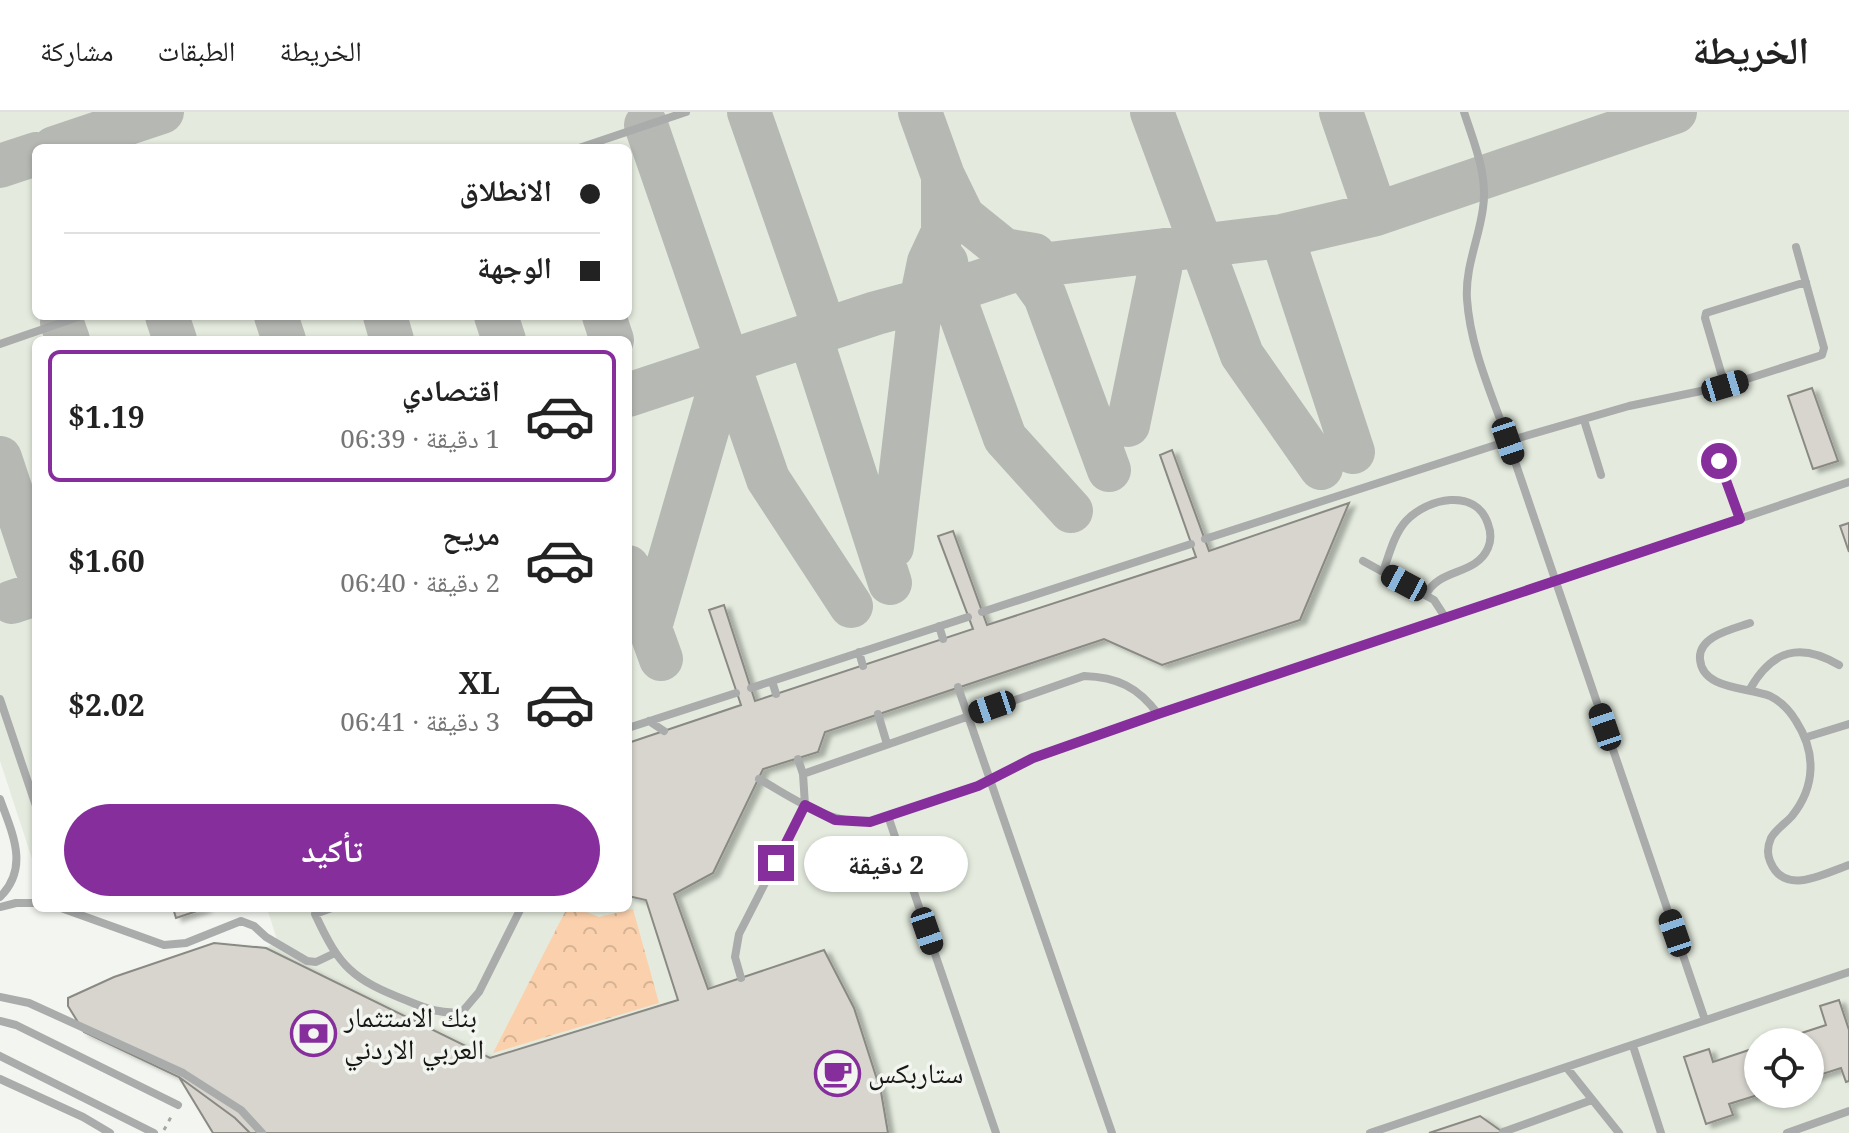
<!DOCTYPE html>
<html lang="ar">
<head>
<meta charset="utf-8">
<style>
	:root { --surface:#fff; --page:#f6f6f6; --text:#222; --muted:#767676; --line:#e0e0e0; --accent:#862f9c }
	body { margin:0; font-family:"Noto Serif","Noto Naskh Arabic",serif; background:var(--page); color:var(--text); direction:rtl; height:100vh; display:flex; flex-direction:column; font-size:30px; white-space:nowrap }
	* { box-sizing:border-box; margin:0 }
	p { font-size:26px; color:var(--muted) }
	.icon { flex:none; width:44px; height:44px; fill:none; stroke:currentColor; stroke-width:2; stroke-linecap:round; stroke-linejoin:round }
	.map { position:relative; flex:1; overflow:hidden; direction:ltr }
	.side { position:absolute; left:32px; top:224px; width:600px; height:576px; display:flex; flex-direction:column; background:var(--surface); border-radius:12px; box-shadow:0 2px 6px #0004; direction:rtl }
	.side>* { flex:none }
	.hud { position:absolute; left:32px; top:32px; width:600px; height:176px; border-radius:12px; box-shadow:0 2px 6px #0004; direction:rtl; display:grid; align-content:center; height:176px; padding:0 32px; background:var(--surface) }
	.tools { position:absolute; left:1744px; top:916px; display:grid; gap:16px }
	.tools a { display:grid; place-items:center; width:80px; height:80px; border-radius:50%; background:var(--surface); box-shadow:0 2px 6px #0004; font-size:40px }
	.end { position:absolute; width:36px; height:36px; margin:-18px; border:10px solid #862f9c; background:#fff; box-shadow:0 0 0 4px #fff }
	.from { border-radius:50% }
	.bubble { position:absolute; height:56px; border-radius:28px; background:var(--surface); box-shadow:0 2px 6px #0004; font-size:26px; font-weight:700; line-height:56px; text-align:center; direction:rtl }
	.car { position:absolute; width:24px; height:48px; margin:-24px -12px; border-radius:10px; box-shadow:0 0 6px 2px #0007; background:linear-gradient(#222 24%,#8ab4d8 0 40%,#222 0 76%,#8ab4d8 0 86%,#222 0) }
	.hud b { display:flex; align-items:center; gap:28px; height:76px; font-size:30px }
	.hud b+b { border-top:2px solid var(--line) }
	.hud i { width:20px; height:20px; background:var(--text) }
	ul { padding:14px 0 0; list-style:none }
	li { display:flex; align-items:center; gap:24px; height:132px; margin:0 16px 12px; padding:0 16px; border:4px solid transparent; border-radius:12px }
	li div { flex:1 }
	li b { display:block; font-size:30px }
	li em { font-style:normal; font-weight:700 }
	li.current { border-color:var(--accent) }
	li>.icon { width:72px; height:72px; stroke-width:1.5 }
	.action { display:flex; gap:16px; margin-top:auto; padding:16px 32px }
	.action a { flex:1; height:92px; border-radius:48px; background:var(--accent); color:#fff; font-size:32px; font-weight:700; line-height:92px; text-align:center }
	header { display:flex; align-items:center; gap:48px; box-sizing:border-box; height:112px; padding:0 40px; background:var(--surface); border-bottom:2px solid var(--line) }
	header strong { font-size:38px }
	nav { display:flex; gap:44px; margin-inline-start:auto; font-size:28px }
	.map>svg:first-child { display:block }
</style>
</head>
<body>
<header>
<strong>الخريطة</strong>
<nav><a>الخريطة</a><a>الطبقات</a><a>مشاركة</a></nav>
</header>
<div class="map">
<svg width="1849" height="1021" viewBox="0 0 1849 1021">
	<defs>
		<pattern id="park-crowns" width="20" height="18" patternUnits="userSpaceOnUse" patternTransform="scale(2)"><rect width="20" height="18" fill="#fbd1ad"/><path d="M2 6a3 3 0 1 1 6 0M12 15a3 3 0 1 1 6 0" fill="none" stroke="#d6b394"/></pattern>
		<filter id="shadow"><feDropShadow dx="6" dy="3.5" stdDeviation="2" flood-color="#0004"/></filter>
	</defs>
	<rect width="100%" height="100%" fill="#f3f6f0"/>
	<path fill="#e4ebde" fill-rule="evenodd" d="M0,0H1849V1021H213L179,965L84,920L68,894V886L114,865L214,831L266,836L277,828L267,796H628V228H36V759L0,649ZM36,36H628V204H36ZM1758,930H1810V982H1758Z"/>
	<path fill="url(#park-crowns)" d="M567,796H577L599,805L633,797L659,891L493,941Z"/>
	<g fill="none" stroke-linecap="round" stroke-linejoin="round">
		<path stroke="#b6b8b4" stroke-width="44" d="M749,0L825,218
			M920,0L943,64L963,105L1004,138L1034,143
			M1152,0L1242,243L1321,356
			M1341,0L1376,102
			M646,13L768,367L851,494
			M54,36L162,0
			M0,54L36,42
			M1282,124L1353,340
			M1005,139L1024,155L1045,184L1109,358
			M946,150L952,179L1005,326L1071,399
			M167,204L175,228
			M276,204L284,228
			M385,204L392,228
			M496,204L504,228
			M604,204L612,228
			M62,211L68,228
			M810,223L890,471
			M628,283L876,201L921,189L1024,155L1282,124L1376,102L1675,0
			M1128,313L1164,138
			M0,346L36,454
			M892,435L921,189L929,150L943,120V64
			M628,455L661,547
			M12,490L36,482
			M650,515L727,250"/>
	</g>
	<path fill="#d7d5ce" stroke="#8a8983" stroke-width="2" filter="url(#shadow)" d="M1812,276L1838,349L1813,357L1788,284Z
		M1172,338L1209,439L1349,391L1300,508L1162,553L1104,527L825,620L818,640L763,657L713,761L674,782L708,877L824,838L854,896L881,980L888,1021H250L235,1006L179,965L84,920L68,894V886L114,865L214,831L266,836L490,946L678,888L646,788L628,784V631L741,593L709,498L724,493L755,589L973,517L938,424L953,419L987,513L1196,445L1160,343Z
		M1849,411V440L1840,414Z
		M173,796H206L176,806Z
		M1839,888L1849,918V969L1846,970L1841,956L1810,966V930H1774L1826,913L1820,894Z
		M1758,935V982H1761L1729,992L1733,1003L1706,1012L1684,945L1709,937L1713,950Z
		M179,965L235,1006L250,1021H213Z
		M1480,1004L1504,1021H1429Z"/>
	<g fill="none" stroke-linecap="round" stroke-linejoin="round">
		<path stroke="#a4a6a1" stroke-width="3" stroke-dasharray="4 6" stroke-linecap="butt" d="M164,1018L172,1003"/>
		<path stroke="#a9acab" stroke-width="8" d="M579,36L686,0
			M0,232L81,204
			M1725,274L1705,206L1706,201L1806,170
			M1584,308L1601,363
			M1719,349L1740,407
			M1205,427L1508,329C1492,283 1470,235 1467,187C1465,155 1479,127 1483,96C1488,63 1474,31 1464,0
			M1363,449L1434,488L1445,505
			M1383,460C1389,443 1394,422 1406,409C1427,386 1476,375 1488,412C1491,420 1491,429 1488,436C1476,464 1438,456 1426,483
			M982,500L1191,432
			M1750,511C1733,517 1698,524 1700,547C1702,578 1748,575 1770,584C1780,589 1790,599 1796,609C1816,640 1816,674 1792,704C1786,711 1775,718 1771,726C1768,733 1767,742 1770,749C1784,785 1823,762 1849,753
			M939,514L943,527
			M859,540L863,554
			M772,569L776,582
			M958,575L1112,1021
			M751,576L968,505
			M1750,577C1772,538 1800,530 1839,553
			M0,587L36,694
			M878,602L887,632
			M649,609L664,619
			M628,616L736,581
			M1807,625L1849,612
			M803,662L1084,564C1117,565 1138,575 1158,602
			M759,667C795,687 827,712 870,710L978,674L1033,646L1158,602L1849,370
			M0,687C12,721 30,755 0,785
			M888,704L996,1021
			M0,795L16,791H36
			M61,796L164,833L186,831L241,809L254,814L266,825L307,849L316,850L335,841
			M332,796L315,802C340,856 352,867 408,889C427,897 441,902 462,900L479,880L521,796
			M741,866L735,845L739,822L805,693L803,662L798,647
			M0,885L29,891L183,961L241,998L262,1021
			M1705,908L1508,329L1629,294L1725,274L1822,243L1824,236L1796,135
			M0,909L16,913L178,993
			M1633,934L1661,1021
			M0,944L154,1021
			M1567,956L1619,1021
			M0,967L83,1005L110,1021
			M1503,1020L1592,988
			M1370,1021L1849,860
			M1787,1021L1849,999"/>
	</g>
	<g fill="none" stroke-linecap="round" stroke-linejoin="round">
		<path stroke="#862f9c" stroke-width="10" d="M776,751L805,693L835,708L870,710L978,674L1033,646L1158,602L1740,407L1719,349"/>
	</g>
	<defs>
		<symbol id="bank-ring" viewBox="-11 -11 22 22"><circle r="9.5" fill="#f3f6f0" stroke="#862f9c" stroke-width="1.5"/><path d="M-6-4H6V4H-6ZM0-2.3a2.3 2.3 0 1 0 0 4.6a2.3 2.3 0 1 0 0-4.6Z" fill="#862f9c"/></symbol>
		<symbol id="cafe-ring" viewBox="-11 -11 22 22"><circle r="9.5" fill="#f3f6f0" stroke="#862f9c" stroke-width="1.5"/><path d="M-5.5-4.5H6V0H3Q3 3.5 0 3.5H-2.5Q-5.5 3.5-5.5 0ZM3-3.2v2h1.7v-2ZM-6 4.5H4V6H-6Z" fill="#862f9c"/></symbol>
	</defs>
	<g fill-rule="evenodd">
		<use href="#bank-ring" x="288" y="896" width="51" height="51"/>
		<use href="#cafe-ring" x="812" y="936" width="51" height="51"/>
	</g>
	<g text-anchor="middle" stroke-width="7" stroke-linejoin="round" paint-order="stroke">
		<g font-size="28" fill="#171816" stroke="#f3f6f0" text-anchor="start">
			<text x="344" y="915">بنك الاستثمار<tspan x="344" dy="32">العربي الاردني</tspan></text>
			<text x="868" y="971">ستاربكس</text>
		</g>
	</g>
</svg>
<div class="tools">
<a><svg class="icon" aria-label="locate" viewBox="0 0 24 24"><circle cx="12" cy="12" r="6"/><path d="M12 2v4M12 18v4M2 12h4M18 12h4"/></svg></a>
</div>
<i class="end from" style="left:1719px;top:349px"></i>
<i class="end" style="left:776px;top:751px"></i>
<div class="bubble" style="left:804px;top:724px;width:164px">2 دقيقة</div>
<i class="car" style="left:1725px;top:274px;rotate:73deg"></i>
<i class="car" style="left:1508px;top:329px;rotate:161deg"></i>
<i class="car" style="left:1404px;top:471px;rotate:298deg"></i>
<i class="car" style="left:992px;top:595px;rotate:251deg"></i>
<i class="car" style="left:1605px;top:615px;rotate:341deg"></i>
<i class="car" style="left:927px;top:819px;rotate:161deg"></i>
<i class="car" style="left:1675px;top:821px;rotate:341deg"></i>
<div class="hud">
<b><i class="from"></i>الانطلاق</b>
<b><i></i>الوجهة</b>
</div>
<section class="side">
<ul>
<li class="current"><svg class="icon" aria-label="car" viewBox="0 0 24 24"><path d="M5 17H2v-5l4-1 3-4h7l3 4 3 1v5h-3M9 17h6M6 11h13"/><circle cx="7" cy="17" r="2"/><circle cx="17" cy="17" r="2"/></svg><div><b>اقتصادي</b><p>1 دقيقة · 06:39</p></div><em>$1.19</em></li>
<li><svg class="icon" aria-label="car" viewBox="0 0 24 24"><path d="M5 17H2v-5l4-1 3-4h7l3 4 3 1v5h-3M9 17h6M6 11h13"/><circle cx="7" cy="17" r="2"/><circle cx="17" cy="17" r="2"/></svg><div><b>مريح</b><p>2 دقيقة · 06:40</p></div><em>$1.60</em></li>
<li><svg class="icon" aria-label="car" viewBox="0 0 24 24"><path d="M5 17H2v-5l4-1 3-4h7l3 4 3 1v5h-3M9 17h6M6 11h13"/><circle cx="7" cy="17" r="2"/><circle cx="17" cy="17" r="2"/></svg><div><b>XL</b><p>3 دقيقة · 06:41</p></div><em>$2.02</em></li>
</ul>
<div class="action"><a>تأكيد</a></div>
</section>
</div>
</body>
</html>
